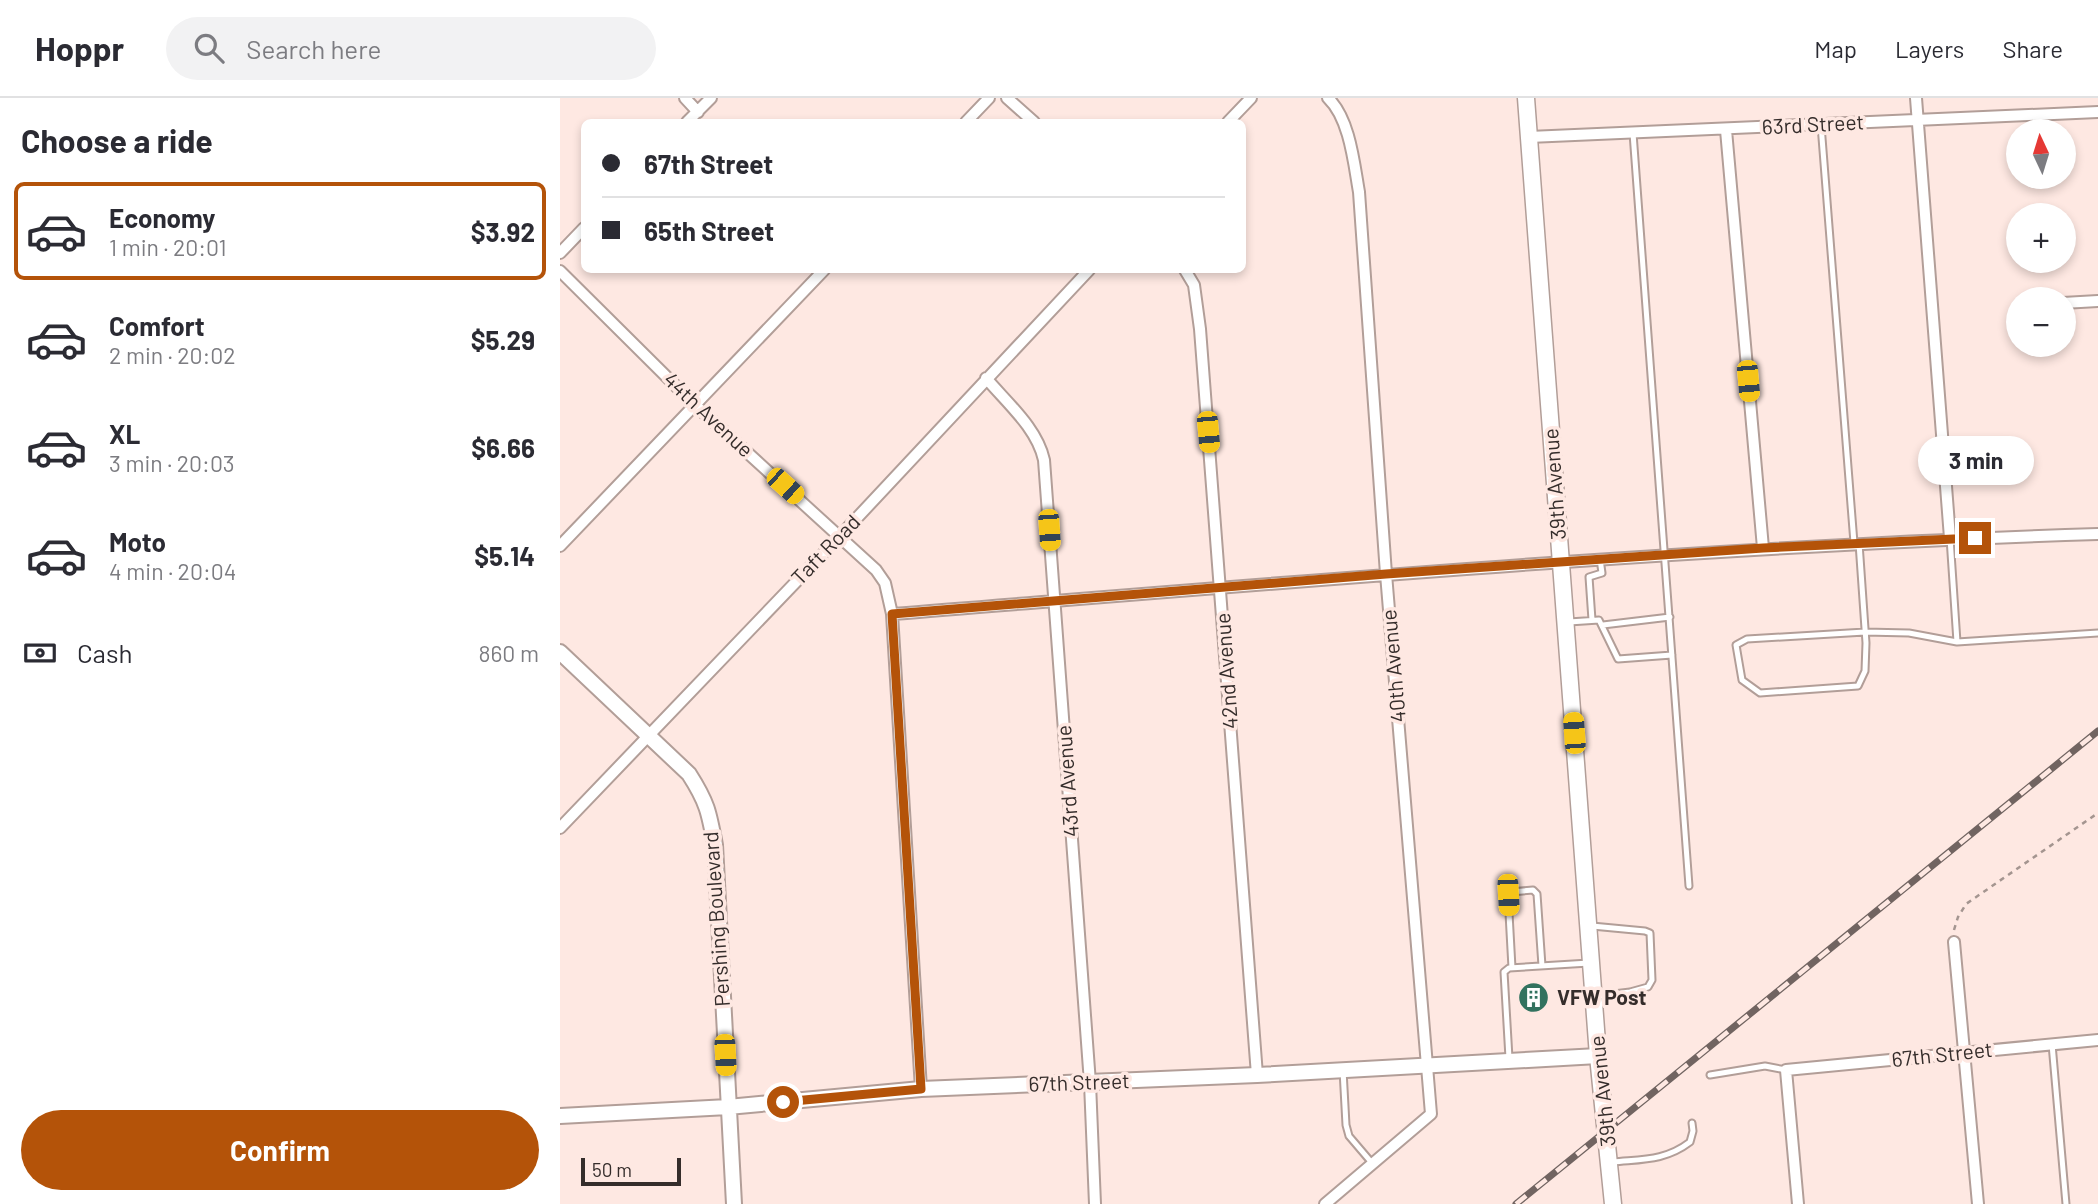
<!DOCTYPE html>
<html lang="en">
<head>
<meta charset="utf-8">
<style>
	:root { --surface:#fff; --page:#f2f2f3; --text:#2b2b33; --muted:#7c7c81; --line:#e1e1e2; --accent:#b45309 }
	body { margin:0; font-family:Barlow,sans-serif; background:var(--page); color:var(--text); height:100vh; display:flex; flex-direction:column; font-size:26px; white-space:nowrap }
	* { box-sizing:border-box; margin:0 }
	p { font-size:23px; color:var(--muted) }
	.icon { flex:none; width:38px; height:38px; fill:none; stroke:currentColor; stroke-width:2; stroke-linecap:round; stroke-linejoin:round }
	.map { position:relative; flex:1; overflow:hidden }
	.panel { display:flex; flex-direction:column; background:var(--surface); width:560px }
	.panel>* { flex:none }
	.guide { position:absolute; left:21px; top:21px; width:665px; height:154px; border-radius:10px; box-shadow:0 4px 10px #0003; display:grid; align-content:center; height:154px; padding:0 21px; background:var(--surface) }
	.needle { width:46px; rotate:356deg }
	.tools { position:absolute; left:1446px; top:21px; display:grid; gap:14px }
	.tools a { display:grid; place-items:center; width:70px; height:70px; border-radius:50%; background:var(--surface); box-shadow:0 4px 10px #0003; font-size:35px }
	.scale { position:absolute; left:21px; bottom:18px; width:100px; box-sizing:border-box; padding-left:7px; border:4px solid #352d2b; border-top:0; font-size:19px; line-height:24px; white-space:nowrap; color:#352d2b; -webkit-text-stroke:5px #fee8e2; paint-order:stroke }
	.end { position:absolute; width:32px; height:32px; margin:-16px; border:9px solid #b45309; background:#fff; box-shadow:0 0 0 4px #fff }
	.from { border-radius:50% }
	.bubble { position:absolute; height:49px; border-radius:24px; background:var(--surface); box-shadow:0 4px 10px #0003; font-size:23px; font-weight:700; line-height:49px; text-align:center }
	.car { position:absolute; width:21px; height:42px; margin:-21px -10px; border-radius:9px; box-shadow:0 0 5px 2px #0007; background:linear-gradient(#f5c518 24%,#345 0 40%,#f5c518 0 76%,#345 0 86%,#f5c518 0) }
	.guide b { display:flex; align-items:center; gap:24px; height:66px; font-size:26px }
	.guide b+b { border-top:2px solid var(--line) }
	.guide i { width:18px; height:18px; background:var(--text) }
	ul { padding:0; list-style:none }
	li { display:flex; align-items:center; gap:21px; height:98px; margin:0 14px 10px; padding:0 7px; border:4px solid transparent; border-radius:10px }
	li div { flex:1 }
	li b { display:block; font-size:26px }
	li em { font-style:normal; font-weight:700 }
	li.current { border-color:var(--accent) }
	li>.icon { width:63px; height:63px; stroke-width:1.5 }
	h2 { padding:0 21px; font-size:32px; line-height:84px }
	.pay { display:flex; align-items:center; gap:18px; height:77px; padding:0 21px; font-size:26px }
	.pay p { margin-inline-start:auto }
	.cta { display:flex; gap:14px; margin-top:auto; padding:14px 21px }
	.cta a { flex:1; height:80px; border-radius:42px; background:var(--accent); color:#fff; font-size:28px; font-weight:700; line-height:80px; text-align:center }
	header { display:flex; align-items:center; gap:42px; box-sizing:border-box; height:98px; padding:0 35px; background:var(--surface); border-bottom:2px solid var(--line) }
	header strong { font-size:33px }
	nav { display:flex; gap:38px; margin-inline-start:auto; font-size:24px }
	.search { width:490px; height:63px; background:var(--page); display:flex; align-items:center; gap:18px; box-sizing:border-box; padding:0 24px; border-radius:38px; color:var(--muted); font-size:26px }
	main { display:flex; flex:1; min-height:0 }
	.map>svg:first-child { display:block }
</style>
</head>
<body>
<header>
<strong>Hoppr</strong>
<div class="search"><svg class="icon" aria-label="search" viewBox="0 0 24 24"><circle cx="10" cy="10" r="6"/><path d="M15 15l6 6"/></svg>Search here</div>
<nav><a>Map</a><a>Layers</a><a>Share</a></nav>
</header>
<main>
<section class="panel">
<h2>Choose a ride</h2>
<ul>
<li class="current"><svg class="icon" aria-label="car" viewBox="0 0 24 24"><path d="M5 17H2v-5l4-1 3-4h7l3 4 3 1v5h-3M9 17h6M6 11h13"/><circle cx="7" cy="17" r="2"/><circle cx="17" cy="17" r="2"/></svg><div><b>Economy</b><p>1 min · 20:01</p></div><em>$3.92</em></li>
<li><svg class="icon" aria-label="car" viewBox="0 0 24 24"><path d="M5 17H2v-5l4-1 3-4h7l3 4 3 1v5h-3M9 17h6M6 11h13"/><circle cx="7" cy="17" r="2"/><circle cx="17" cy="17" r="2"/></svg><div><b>Comfort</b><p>2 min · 20:02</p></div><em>$5.29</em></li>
<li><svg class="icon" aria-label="car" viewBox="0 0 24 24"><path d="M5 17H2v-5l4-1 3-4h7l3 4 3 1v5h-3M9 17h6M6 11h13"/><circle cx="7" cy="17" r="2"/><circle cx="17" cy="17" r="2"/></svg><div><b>XL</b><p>3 min · 20:03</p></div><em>$6.66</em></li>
<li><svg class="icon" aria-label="car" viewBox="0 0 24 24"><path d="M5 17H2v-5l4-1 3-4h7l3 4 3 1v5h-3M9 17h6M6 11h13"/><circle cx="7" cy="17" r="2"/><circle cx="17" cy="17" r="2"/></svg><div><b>Moto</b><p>4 min · 20:04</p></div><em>$5.14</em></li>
</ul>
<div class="pay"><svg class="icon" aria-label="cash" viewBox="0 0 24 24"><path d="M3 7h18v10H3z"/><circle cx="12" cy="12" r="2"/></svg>Cash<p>860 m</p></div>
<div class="cta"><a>Confirm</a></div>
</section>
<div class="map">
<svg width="1538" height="1106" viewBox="0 0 1538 1106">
	<rect width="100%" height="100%" fill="#fee8e2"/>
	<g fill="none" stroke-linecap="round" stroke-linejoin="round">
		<defs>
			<path id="service" d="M1261,27L1294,445
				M1073,35L1129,788
				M1390,440L1397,544L1538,535
				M1299,445L1306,545L1305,573L1298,588L1200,595L1182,582L1176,547L1187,541L1305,534L1349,535L1397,544
				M1032,522L1029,479L1042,475L1040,461
				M1009,524L1039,522L1058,561L1112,557
				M1043,527L1110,519
				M1032,828L1085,833L1090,835L1092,882L1088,889L1070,894L1037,898
				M952,870L948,797L951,794L973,792L977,796L982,868
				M1492,946L1506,1106
				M949,960L944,874L949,870L1029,865
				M783,972L786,1027L789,1038L812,1065
				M1150,977L1205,968L1226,972
				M1053,1064C1082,1061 1105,1063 1130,1044L1133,1033L1132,1025"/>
			<path id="minor" d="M125,0L138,14
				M447,0L474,24
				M1356,0L1390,440
				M127,24L151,0
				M406,24L429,0
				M668,24L691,0
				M1166,32L1203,450
				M969,39C1159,32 1348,21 1538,14
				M0,155L24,130
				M625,172L634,187L640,231L697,977
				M0,173L134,306L316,472L325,485L332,516L361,991
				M1503,205L1538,203
				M426,280C447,305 477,330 484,362L530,985L535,1106
				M0,448L264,172
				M332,516C734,484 1135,449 1538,436
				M0,730L280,438L529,172
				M1394,844L1418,1106
				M765,1106L871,1016L826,476L799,94C794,66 790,21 768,0
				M1238,1106L1226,972L1538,942"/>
			<path id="tertiary" d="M0,554L129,676C147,704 149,714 155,747L174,1106
				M0,1018L168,1009L361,991L697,977L1038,958"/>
			<path id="secondary" d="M966,0L1038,958L1053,1106"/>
		</defs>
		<use href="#service" stroke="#b29e98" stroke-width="9"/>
		<use href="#minor" stroke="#b29e98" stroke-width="14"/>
		<use href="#tertiary" stroke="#b29e98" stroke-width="18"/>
		<use href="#secondary" stroke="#b29e98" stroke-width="19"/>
		<path stroke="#a49590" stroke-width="2.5" stroke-dasharray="5 5" stroke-linecap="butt" d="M1394,832L1398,819L1406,806L1538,715"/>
		<use href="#service" stroke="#fff" stroke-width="5"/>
		<use href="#minor" stroke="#fff" stroke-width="10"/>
		<use href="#tertiary" stroke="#fff" stroke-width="14"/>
		<use href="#secondary" stroke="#fff" stroke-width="16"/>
		<defs>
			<path id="rail" d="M956,1106L1538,633"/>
		</defs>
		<use href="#rail" stroke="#716461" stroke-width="7"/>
		<use href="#rail" stroke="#fee8e2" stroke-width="4.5" stroke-dasharray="13" stroke-linecap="butt"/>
	</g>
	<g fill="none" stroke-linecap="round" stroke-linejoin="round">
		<path stroke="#b45309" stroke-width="9" d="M223,1004L361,991L332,516L826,476L1203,450L1415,440"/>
	</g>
	<defs>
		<symbol id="building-disc" viewBox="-11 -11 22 22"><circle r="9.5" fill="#32725f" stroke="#fee8e2"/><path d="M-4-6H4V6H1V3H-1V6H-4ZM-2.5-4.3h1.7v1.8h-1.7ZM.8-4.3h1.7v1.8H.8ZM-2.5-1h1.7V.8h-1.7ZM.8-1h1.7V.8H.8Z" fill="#fff"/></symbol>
	</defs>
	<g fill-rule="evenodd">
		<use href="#building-disc" x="956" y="882" width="35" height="35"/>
	</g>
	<g text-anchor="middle" stroke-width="7" stroke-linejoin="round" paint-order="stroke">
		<g font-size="21" fill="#352d2b" stroke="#fee8e2">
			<text transform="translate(1253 27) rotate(-3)" y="7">63rd Street</text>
			<text transform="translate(148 317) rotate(43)" y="7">44th Avenue</text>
			<text transform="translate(995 386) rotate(-94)" y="7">39th Avenue</text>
			<text transform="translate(266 452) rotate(-46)" y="7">Taft Road</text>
			<text transform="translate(834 568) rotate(-95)" y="7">40th Avenue</text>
			<text transform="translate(667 573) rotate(-94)" y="7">42nd Avenue</text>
			<text transform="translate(508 683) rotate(-94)" y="7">43rd Avenue</text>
			<text transform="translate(157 821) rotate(-94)" y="7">Pershing Boulevard</text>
			<text transform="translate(1382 957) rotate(-6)" y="7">67th Street</text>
			<text transform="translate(519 985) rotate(-2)" y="7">67th Street</text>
			<text transform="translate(1043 993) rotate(-96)" y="7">39th Avenue</text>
		</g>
		<g font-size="21" font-weight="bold" fill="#352d2b" stroke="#fee8e2" text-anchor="start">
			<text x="997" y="907">VFW Post</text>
		</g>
	</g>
</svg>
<div class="tools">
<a><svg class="needle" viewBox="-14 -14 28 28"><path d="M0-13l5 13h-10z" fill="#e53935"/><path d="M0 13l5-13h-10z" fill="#7c7c81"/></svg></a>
<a>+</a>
<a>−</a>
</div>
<div class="scale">50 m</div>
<i class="end from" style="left:223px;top:1004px"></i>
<i class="end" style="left:1415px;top:440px"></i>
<div class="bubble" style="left:1358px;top:338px;width:116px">3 min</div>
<i class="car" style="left:1188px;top:283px;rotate:175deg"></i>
<i class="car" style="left:648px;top:334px;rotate:175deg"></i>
<i class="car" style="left:225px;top:388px;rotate:132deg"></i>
<i class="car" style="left:489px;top:432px;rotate:176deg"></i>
<i class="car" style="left:1014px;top:635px;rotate:356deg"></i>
<i class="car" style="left:948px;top:797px;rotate:177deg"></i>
<i class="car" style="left:165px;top:957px;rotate:177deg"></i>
<div class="guide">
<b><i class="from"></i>67th Street</b>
<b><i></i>65th Street</b>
</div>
</div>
</main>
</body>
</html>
